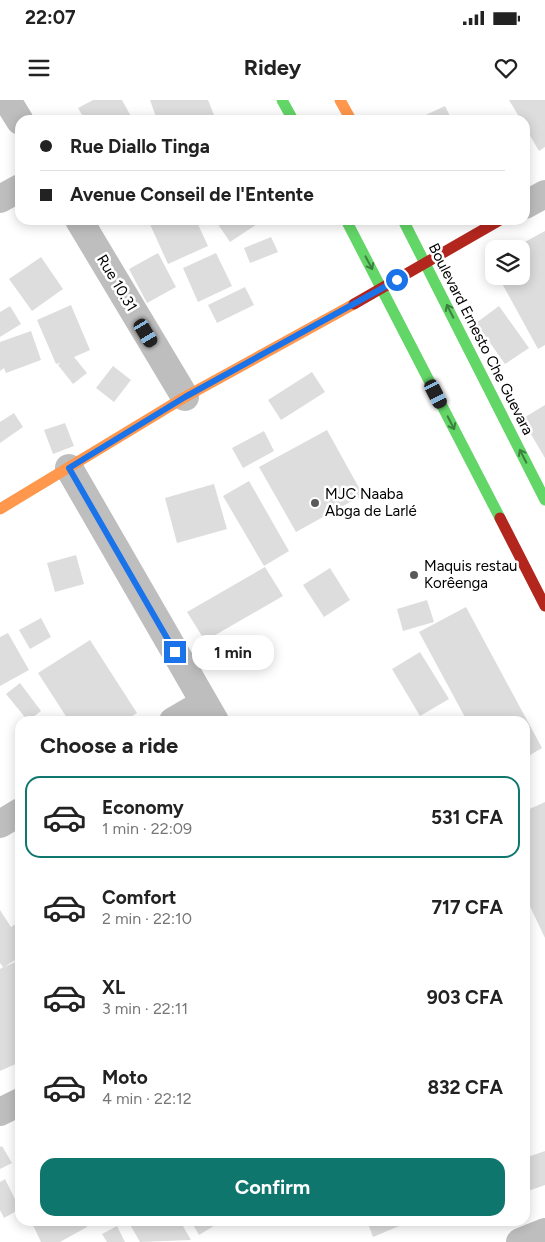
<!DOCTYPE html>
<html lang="en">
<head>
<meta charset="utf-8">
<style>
	:root { --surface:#fff; --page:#f2f2f2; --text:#222; --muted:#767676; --line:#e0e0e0; --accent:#0f766e }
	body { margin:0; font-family:Figtree,sans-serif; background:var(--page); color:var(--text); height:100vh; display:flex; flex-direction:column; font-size:19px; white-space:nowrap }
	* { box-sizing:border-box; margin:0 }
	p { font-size:16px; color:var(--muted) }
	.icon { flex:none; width:28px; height:28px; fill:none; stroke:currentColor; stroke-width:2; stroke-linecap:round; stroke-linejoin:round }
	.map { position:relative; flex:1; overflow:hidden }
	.drawer { position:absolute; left:15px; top:616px; width:515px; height:510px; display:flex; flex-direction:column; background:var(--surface); border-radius:15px; box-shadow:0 2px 12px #0003 }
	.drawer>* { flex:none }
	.guide { position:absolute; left:15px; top:15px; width:515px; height:110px; border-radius:15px; box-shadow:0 2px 12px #0003; display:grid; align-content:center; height:110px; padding:0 25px; background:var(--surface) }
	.buttons { position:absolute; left:485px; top:140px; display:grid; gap:10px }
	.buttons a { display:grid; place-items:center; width:45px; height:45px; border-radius:10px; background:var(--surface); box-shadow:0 2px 12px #0003; font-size:25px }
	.end { position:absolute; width:22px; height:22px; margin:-11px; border:6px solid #1a73e8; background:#fff; box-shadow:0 0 0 2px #fff }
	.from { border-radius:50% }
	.bubble { position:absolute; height:35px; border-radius:15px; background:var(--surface); box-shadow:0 2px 12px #0003; font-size:16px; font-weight:700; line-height:35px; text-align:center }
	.car { position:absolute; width:15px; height:30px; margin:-15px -8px; border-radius:6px; box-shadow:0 0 4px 1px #0007; background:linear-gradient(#222 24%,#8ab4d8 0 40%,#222 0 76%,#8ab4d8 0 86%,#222 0) }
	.guide b { display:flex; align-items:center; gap:18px; height:48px; font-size:19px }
	.guide b+b { border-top:1px solid var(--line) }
	.guide i { width:12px; height:12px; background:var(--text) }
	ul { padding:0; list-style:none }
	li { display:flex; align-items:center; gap:15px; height:82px; margin:0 10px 8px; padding:0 15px; border:2px solid transparent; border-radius:15px }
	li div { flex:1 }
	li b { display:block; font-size:19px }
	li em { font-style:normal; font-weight:700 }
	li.on { border-color:var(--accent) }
	li>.icon { width:45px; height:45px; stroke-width:1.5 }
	h2 { padding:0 25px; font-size:22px; line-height:60px }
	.primary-button { display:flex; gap:10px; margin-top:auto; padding:10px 25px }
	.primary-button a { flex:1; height:58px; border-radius:15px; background:var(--accent); color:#fff; font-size:20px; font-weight:700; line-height:58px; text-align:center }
	.status { display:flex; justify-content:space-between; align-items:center; height:35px; padding:0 25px; background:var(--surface); direction:ltr }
	.status svg { height:14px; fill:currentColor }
	header { display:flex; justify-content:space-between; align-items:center; height:65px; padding:0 25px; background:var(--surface); font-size:22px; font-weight:700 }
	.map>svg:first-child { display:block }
</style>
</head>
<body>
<div class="status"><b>22:07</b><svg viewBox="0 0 49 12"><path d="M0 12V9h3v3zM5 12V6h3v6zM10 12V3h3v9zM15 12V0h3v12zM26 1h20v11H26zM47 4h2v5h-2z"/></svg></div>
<header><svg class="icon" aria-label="menu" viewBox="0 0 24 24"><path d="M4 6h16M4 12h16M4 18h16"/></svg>Ridey<svg class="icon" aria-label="heart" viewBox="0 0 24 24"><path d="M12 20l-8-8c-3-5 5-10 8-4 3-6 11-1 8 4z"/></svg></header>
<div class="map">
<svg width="545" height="1142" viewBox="0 0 545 1142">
	<rect width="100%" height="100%" fill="#fff"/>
	<path fill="#ddd" d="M93,0H122L133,20H85L78,8Z
		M150,0H208L216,20H157Z
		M509,0H545V47L539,51L525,27V20H521Z
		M445,6L452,20H415Z
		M148,120H196L208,146L168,164Z
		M215,120H263L230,142Z
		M545,131V245L538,249L498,176H521V149H512Z
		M271,137L278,152L250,163L244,148Z
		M158,153L176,187L147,203L129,169Z
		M216,153L232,186L198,202L183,168Z
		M41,157L63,189L32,211L9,179Z
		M245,187L254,205L217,223L208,205Z
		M71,205L90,250L74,257L87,273L73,284L58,265L60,263L56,264L37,220Z
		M10,206L21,224L0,237V212Z
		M499,206L529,248L505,264L476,223Z
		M31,231L41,260L6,273L4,268L0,271V242Z
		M113,266L131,280L114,302L96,288Z
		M312,272L325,292L281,320L268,300Z
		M545,305V358L522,319Z
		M14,313L23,327L0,343V322Z
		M65,323L74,346L53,354L44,330Z
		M327,330L363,395L296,432L259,367Z
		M264,331L274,351L243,368L232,348Z
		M249,381L289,451L264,466L223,396Z
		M214,384L227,429L177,443L165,398Z
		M76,455L84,484L55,492L47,463Z
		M265,467L283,496L205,541L187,512Z
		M330,468L350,500L324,517L303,485Z
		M427,500L434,522L403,531L397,509Z
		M466,507L542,648L525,658V621H467L419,532Z
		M41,518L51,537L30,549L19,530Z
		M8,533L29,570L0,586V537Z
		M90,540L137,613L124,621H69L38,573Z
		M420,552L449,599L420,616L392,569Z
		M20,583L41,611L28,621L6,594Z
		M545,702V838L525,796V711Z
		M0,810L11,827L20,821V857L4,867L20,860V962L0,971V869L3,867L0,863Z
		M2,1046L12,1063L0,1069V1047Z
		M545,1051V1085L525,1092V1058Z
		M5,1079L20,1109L4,1118L0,1110V1082Z
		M31,1121H84L87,1127L60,1142H41Z
		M128,1121H180L191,1140L140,1142Z
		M191,1121H222L199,1135Z
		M367,1121H411L373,1137Z
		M117,1126L125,1142H107L102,1134Z"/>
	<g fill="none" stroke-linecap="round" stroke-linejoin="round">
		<path stroke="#bebebe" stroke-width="28" d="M7,0L20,21
			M0,99L20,88
			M525,105L545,94
			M79,120L185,297
			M69,368L215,621
			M173,621L204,603
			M0,724L20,712
			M0,1012L20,1002
			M520,1142L545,1132"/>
		<path stroke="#63d668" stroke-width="11" d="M282,0L293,20
			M346,120L500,418
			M403,120L545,400"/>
		<path stroke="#ff974d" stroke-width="11" d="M340,0L351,20
			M0,409L185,297L354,204"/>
		<path stroke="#b3261e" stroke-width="11" d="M354,204L500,120
			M500,418L545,506"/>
	</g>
	<defs><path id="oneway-shaft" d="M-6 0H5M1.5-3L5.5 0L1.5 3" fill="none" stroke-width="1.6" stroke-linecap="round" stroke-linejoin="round" transform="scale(1.25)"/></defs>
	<g stroke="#3b803e">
		<use href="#oneway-shaft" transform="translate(369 163) rotate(62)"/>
		<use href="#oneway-shaft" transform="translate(450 211) rotate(-117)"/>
		<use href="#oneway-shaft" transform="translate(451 323) rotate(63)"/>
		<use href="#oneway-shaft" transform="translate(523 356) rotate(-117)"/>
	</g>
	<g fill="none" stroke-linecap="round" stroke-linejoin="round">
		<path stroke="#1a73e8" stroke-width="6" d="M175,552L69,368L185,297L397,180"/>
	</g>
	<g fill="#595959" stroke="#fff" stroke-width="2">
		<circle cx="315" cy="403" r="5"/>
		<circle cx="414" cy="475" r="5"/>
	</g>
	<g text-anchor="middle" stroke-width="5" stroke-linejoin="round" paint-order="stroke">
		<g font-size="15" fill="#000" stroke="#fff">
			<text transform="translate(117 183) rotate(59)" y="5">Rue 10.31</text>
			<text transform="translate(481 239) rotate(63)" y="5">Boulevard Ernesto Che Guevara</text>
		</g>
		<g font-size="15" fill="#000" stroke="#fff" text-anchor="start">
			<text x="325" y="399">MJC Naaba<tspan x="325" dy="17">Abga de Larlé</tspan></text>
			<text x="424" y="471">Maquis restau<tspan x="424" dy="17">Korêenga</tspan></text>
		</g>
	</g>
</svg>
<div class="buttons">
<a><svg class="icon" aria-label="layers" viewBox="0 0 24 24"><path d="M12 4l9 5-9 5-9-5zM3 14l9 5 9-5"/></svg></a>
</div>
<i class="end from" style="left:397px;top:180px"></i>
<i class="end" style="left:175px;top:552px"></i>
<div class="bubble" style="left:192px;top:535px;width:82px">1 min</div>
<i class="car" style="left:146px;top:233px;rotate:149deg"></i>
<i class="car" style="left:436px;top:294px;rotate:153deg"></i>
<div class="guide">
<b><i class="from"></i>Rue Diallo Tinga</b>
<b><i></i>Avenue Conseil de l'Entente</b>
</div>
<section class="drawer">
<h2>Choose a ride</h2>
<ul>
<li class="on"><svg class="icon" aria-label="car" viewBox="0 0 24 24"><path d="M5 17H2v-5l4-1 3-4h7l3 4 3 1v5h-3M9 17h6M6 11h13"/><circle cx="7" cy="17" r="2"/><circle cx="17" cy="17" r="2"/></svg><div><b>Economy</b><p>1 min · 22:09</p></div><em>531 CFA</em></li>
<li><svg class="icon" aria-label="car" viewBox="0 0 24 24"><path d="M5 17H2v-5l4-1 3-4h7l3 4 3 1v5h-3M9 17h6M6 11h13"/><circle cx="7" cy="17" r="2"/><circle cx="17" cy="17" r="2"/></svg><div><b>Comfort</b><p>2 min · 22:10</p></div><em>717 CFA</em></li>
<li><svg class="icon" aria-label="car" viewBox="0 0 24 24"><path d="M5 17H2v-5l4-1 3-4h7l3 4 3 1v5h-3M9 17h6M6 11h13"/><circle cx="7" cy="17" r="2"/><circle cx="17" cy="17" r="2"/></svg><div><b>XL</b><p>3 min · 22:11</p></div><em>903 CFA</em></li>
<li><svg class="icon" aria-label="car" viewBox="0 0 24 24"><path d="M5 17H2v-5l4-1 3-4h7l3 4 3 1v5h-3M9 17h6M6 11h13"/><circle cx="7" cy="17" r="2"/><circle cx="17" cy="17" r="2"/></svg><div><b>Moto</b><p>4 min · 22:12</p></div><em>832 CFA</em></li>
</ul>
<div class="primary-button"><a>Confirm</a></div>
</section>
</div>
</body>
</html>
